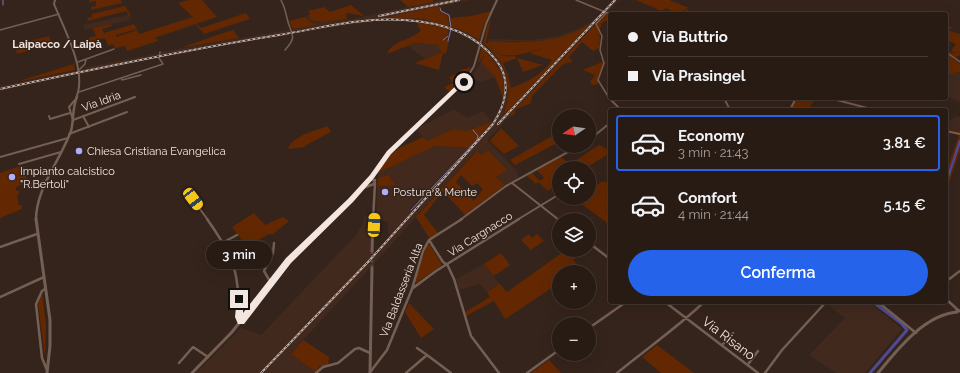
<!DOCTYPE html>
<html lang="it">
<head>
<meta charset="utf-8">
<style>
	:root { --surface:#281b14; --page:#342822; --text:#f1f3f6; --muted:#a5a1a0; --line:#443934; --accent:#2563eb }
	body { margin:0; font-family:Raleway,sans-serif; background:var(--page); color:var(--text); height:100vh; display:flex; flex-direction:column; font-size:15px; white-space:nowrap }
	* { box-sizing:border-box; margin:0 }
	p { font-size:13px; color:var(--muted) }
	.icon { flex:none; width:22px; height:22px; fill:none; stroke:currentColor; stroke-width:2; stroke-linecap:round; stroke-linejoin:round }
	.map { position:relative; flex:1; overflow:hidden }
	.drawer { position:absolute; left:608px; top:108px; width:340px; height:196px; display:flex; flex-direction:column; background:var(--surface); border-radius:4px; box-shadow:0 4px 16px #0002,0 0 0 1px var(--line) }
	.drawer>* { flex:none }
	.hud { position:absolute; left:608px; top:12px; width:340px; height:88px; border-radius:4px; box-shadow:0 4px 16px #0002,0 0 0 1px var(--line); display:grid; align-content:center; height:88px; padding:0 20px; background:var(--surface) }
	.needle { width:26px; rotate:257deg }
	.tools { position:absolute; left:552px; top:109px; display:grid; gap:8px }
	.tools a { display:grid; place-items:center; width:44px; height:44px; border-radius:50%; background:var(--surface); box-shadow:0 4px 16px #0002,0 0 0 1px var(--line); font-size:20px }
	.end { position:absolute; width:18px; height:18px; margin:-9px; border:5px solid #f3e6e1; background:#111; box-shadow:0 0 0 2px #111 }
	.from { border-radius:50% }
	.bubble { position:absolute; height:28px; border-radius:14px; background:var(--surface); box-shadow:0 4px 16px #0002,0 0 0 1px var(--line); font-size:13px; font-weight:600; line-height:28px; text-align:center }
	.car { position:absolute; width:12px; height:24px; margin:-12px -6px; border-radius:5px; box-shadow:0 0 3px 1px #0007; background:linear-gradient(#f5c518 24%,#345 0 40%,#f5c518 0 76%,#345 0 86%,#f5c518 0) }
	.hud b { display:flex; align-items:center; gap:14px; height:38px; font-size:15px }
	.hud b+b { border-top:1px solid var(--line) }
	.hud i { width:10px; height:10px; background:var(--text) }
	ul { padding:7px 0 0; list-style:none }
	li { display:flex; align-items:center; gap:12px; height:56px; margin:0 8px 6px; padding:0 12px; border:2px solid transparent; border-radius:4px }
	li div { flex:1 }
	li b { display:block; font-size:15px }
	li em { font-style:normal; font-weight:600 }
	li.on { border-color:var(--accent) }
	li>.icon { width:36px; height:36px; stroke-width:1.5 }
	.action { display:flex; gap:8px; margin-top:auto; padding:8px 20px }
	.action a { flex:1; height:46px; border-radius:24px; background:var(--accent); color:#fff; font-size:16px; font-weight:600; line-height:46px; text-align:center }
	.map>svg:first-child { display:block }
</style>
</head>
<body>
<div class="map">
<svg width="960" height="373" viewBox="0 0 960 373">
	<rect width="100%" height="100%" fill="#35241b"/>
	<path fill="#41291e" d="M440,0H471L441,6V8L438,7L389,17L413,18L440,23L466,32L479,40L495,55L505,69L509,85L508,98L504,113L506,114L590,25L569,35L549,41L488,42L489,39L531,40L559,36L583,27L599,16L614,0H618L608,13L605,14L479,149L488,141L516,170L518,174V178L505,185L496,177L506,170L476,151L423,209L374,264V267L370,268L291,353L316,372L314,373H196L241,328L261,335L355,236L363,223L365,215L372,217L370,251H374L375,253L391,234H388V221H376L377,187L396,185L388,175L378,178V173L435,146L469,148L412,206L410,209V211L481,136L491,123L467,131L453,129L427,141L416,129L454,109L467,118L483,111L492,122L501,106L504,86L498,67L483,47L450,29L416,22L375,21L294,33L168,55L0,91V86L85,69L87,67L160,53V52L317,25L310,22L305,17L308,16L311,20L319,22L351,19Z
		M128,15L130,20L84,30L83,25Z
		M415,43L439,45L442,52L425,59L408,46Z
		M481,62L487,67L495,77L482,82L470,78Z
		M960,72V102L946,96V75Z
		M956,116L960,117V132L946,129V124Z
		M484,264L500,284L487,292L480,284L459,290L456,279Z
		M831,302H869L901,328V330L865,373H836L809,355L845,318L828,305Z"/>
	<path fill="#632802" fill-rule="evenodd" d="M89,0H121L122,3L91,10V7L96,6V1L89,2Z
		M189,0H202L217,17L151,39L156,38L158,41L127,51L125,46L115,48L113,44L108,46L105,38L88,43L86,39L96,36L93,28L111,24L112,26L102,29L104,33L134,24L137,29L116,35V37L137,30L139,34L193,17L178,3Z
		M400,0H433V2L408,7Z
		M636,0H669L689,8L685,9L695,14L683,10L677,14L666,8L661,11Z
		M351,5L364,16L348,13L346,15L347,19L321,22L311,20L308,15L310,14L308,11L324,7L330,12Z
		M125,6L131,16L130,18L126,11L88,21L87,18L92,17V14Z
		M438,6L440,11L447,15L450,27L423,19L389,17Z
		M491,11L484,24L479,40L466,32L452,27L450,18L471,16Z
		M246,13L250,19L204,34L196,25H198L201,28Z
		M605,14H610V19L602,23C598,30 601,40 599,48L593,51L582,42L569,57L570,59L573,62L566,63L560,67L532,96L531,103L516,109L514,115L508,117Z
		M305,17L310,22L317,25L293,29L289,21Z
		M491,18L486,43C495,52 501,58 514,56L517,58L543,65L523,72L517,58L503,63L508,75L511,88C527,82 542,75 552,60L529,53L544,48C531,51 513,59 500,54C495,52 491,47 487,44L488,42C526,42 558,45 591,23L506,114L504,113C514,84 507,63 483,43L487,27Z
		M416,22L449,29L448,34L442,40H443L448,37L447,40L449,41L446,53H443L439,70L415,63L442,52L439,48V45L415,43L387,54C393,39 412,41 421,30L418,27L419,25Z
		M946,24L953,28L947,30L960,34V55L956,57L960,61L950,54V52L959,54L951,51L956,44L946,40V29L950,28Z
		M233,30L239,38L180,48L226,32Z
		M49,36L52,44L17,54L15,45Z
		M482,46C494,64 508,72 503,98L495,77L481,62L485,53L478,64Z
		M946,53L960,64V72L946,75Z
		M602,62H606L598,77V84L593,85L590,82L595,75L583,70Z
		M74,64L75,70L22,81V80Z
		M471,67L466,77L450,92L444,87L453,83L449,77L460,72L461,70Z
		M795,98H815L809,110H788Z
		M492,122L471,148L435,146L378,173C386,150 403,147 423,137L427,141L453,129L467,131Z
		M328,126L331,132L310,143L304,147L288,149C293,135 315,131 328,126Z
		M501,128L519,146L504,154L490,141Z
		M946,129L959,132L960,131V151L946,192V172L959,135L946,132Z
		M559,132V142L515,165L510,160Z
		M487,140L488,141L477,151L481,155L488,150L507,170L496,177L505,185L465,215L443,191L424,215L438,233L430,239L416,217ZM461,175L472,186L477,183L483,189L474,201L456,182Z
		M599,145L610,150V153L586,168H574L569,164L564,168H559V171L556,173L559,176V184L548,191L538,182L536,184L527,176L532,173L540,181L544,178L537,170L561,157L570,164Z
		M23,165L28,184L46,179C41,185 30,185 22,190L24,188L23,184L16,187V191L19,190V194L17,195L19,205H22V209L0,218V173Z
		M388,175L396,185L377,187L378,178Z
		M603,181L610,183V206L606,210L610,214V225L573,198H589V190Z
		M254,213L265,225L283,217L289,221L272,235L269,234L247,247L232,227Z
		M529,234L532,238L537,234L544,241L531,250L521,240Z
		M427,244L430,245L442,265L416,283L415,281Z
		M566,250H585L573,260L581,268L576,272H559V283L505,319L494,301L466,316L465,312L490,297L487,292L500,284L507,292Z
		M501,253L510,265L494,276L484,264Z
		M42,293L46,325L45,358L38,303Z
		M409,303L434,329L421,338L405,312Z
		M303,340L329,357L328,365L320,366L316,372L291,354Z
		M657,345L694,373H661L642,357Z
		M549,360L561,373H531Z"/>
	<g fill="none" stroke-linecap="round" stroke-linejoin="round">
		<path stroke="#8179ab" stroke-width="1" d="M3,0V5
			M440,8L441,11L449,15L451,27
			M443,40L448,36
			M448,41L451,29
			M411,210L477,140L478,136L473,130"/>
		<path stroke="#504a94" stroke-width="2.5" d="M946,183L960,141"/>
		<path stroke="#504a94" stroke-width="3" d="M870,373L907,330L901,323L873,302"/>
		<path stroke="#524139" stroke-width="3" stroke-dasharray="3 1.5" stroke-linecap="butt" d="M372,251V268"/>
		<path stroke="#745f55" stroke-width="1.5" d="M281,0C285,8 285,10 287,18C290,34 299,35 285,50
			M576,0L610,14
			M606,13L596,24L602,36L600,50L604,63L598,80L609,98
			M0,30L59,14
			M946,52L960,62
			M78,62L114,49
			M79,70L85,64L86,59
			M121,78L122,80L141,75
			M79,92L163,64L159,58L160,52
			M132,98L135,97"/>
		<path stroke="#745f55" stroke-width="2" d="M608,97L621,110
			M724,98L730,110
			M829,98L875,110
			M75,100L69,107L73,120L135,97
			M790,110L796,98
			M49,116L50,119L70,113
			M83,116L89,127
			M946,131L960,134
			M69,134L127,112
			M589,140L610,123
			M0,157L68,138
			M19,164L61,152
			M512,183L559,220
			M188,193L208,220
			M460,220L506,186L579,146
			M517,220L558,195"/>
		<path stroke="#745f55" stroke-width="2.5" d="M207,219C234,257 239,271 239,317L241,321
			M429,240L443,262L446,264
			M222,243L237,235
			M589,243L610,259
			M0,247L37,234
			M447,264L454,279L471,336L499,373
			M946,281C952,278 955,274 960,271
			M271,283L264,271L273,253L274,243
			M413,288L436,271L519,219
			M45,289L42,291L36,304L42,358L47,370
			M0,297L44,277
			M946,299L958,310
			M665,302L758,373
			M878,302L916,333
			M589,328L626,302
			M723,344L733,333
			M417,348L427,355
			M179,363L193,347L208,357
			M749,363L758,351
			M371,371L387,350L412,289L423,251L429,240L462,219
			M316,373L323,367L338,363L355,349L359,348L370,353
			M406,373L427,355L451,373
			M527,373L559,350
			M617,373C646,349 677,328 704,302
			M765,373L782,350L826,302"/>
		<path stroke="#745f55" stroke-width="2" d="M55,0L54,4C64,29 88,72 76,98
			M445,98L468,76L474,66L486,24L497,0"/>
		<path stroke="#745f55" stroke-width="2.5" d="M369,179L389,153L446,97
			M36,220C36,188 60,161 71,131C74,120 72,108 77,97
			M330,220L348,203L367,180H375L374,184L360,189
			M373,220L375,183"/>
		<path stroke="#745f55" stroke-width="3" d="M36,219L50,320V346L47,373
			M372,251L373,219
			M192,373L232,332L289,260L331,219
			M370,373L372,268
			M878,373C898,349 924,315 957,312V310L960,311"/>
		<defs>
			<path id="rail" d="M379,16L459,0
				M0,89C93,69 185,50 279,35C321,28 362,17 405,20C439,22 474,32 496,60C512,80 506,104 493,124L368,262L261,373
				M498,124L615,0"/>
		</defs>
		<use href="#rail" stroke="#bfb1ab" stroke-width="2"/>
		<use href="#rail" stroke="#35241b" stroke-width="1" stroke-dasharray="2.5" stroke-linecap="butt"/>
	</g>
	<path fill="#f3e6e1" d="M462,80L466,82L391,154L374,178L353,202L291,263L244,324H238L235,317L237,297L239,296L243,299V313L286,258L348,199L370,175L387,151Z"/>
	<g fill="#afaefa" stroke="#35241b" stroke-width="1.5">
		<circle cx="79" cy="151" r="4"/>
		<circle cx="12" cy="177" r="4"/>
		<circle cx="385" cy="192" r="4"/>
	</g>
	<g text-anchor="middle" stroke-width="3" stroke-linejoin="round" paint-order="stroke">
		<g font-size="11" font-weight="bold" fill="#f3e6e1" stroke="#35241b">
			<text x="57" y="48">Laipacco / Laipà</text>
		</g>
		<g font-size="11" fill="#f3e6e1" stroke="#35241b">
			<text transform="translate(101 101) rotate(-20)" y="4">Via Idria</text>
			<text transform="translate(480 234) rotate(-32)" y="4">Via Cargnacco</text>
			<text transform="translate(401 290) rotate(-69)" y="4">Via Baldasseria Alta</text>
		</g>
		<g font-size="11" fill="#f3e6e1" stroke="#35241b" text-anchor="start">
			<text x="87" y="155">Chiesa Cristiana Evangelica</text>
			<text x="20" y="175">Impianto calcistico<tspan x="20" dy="13">"R.Bertoli"</tspan></text>
			<text x="393" y="196">Postura &amp; Mente</text>
		</g>
		<g font-size="13" fill="#f3e6e1" stroke="#35241b">
			<text transform="translate(729 338) rotate(37)" y="5">Via Risano</text>
		</g>
	</g>
</svg>
<div class="tools">
<a><svg class="needle" viewBox="-14 -14 28 28"><path d="M0-13l5 13h-10z" fill="#e53935"/><path d="M0 13l5-13h-10z" fill="#a5a1a0"/></svg></a>
<a><svg class="icon" aria-label="locate" viewBox="0 0 24 24"><circle cx="12" cy="12" r="6"/><path d="M12 2v4M12 18v4M2 12h4M18 12h4"/></svg></a>
<a><svg class="icon" aria-label="layers" viewBox="0 0 24 24"><path d="M12 4l9 5-9 5-9-5zM3 14l9 5 9-5"/></svg></a>
<a>+</a>
<a>−</a>
</div>
<i class="end from" style="left:464px;top:82px"></i>
<i class="end" style="left:239px;top:299px"></i>
<div class="bubble" style="left:206px;top:241px;width:66px">3 min</div>
<i class="car" style="left:193px;top:199px;rotate:143deg"></i>
<i class="car" style="left:374px;top:225px;rotate:3deg"></i>
<div class="hud">
<b><i class="from"></i>Via Buttrio</b>
<b><i></i>Via Prasingel</b>
</div>
<section class="drawer">
<ul>
<li class="on"><svg class="icon" aria-label="car" viewBox="0 0 24 24"><path d="M5 17H2v-5l4-1 3-4h7l3 4 3 1v5h-3M9 17h6M6 11h13"/><circle cx="7" cy="17" r="2"/><circle cx="17" cy="17" r="2"/></svg><div><b>Economy</b><p>3 min · 21:43</p></div><em>3.81 €</em></li>
<li><svg class="icon" aria-label="car" viewBox="0 0 24 24"><path d="M5 17H2v-5l4-1 3-4h7l3 4 3 1v5h-3M9 17h6M6 11h13"/><circle cx="7" cy="17" r="2"/><circle cx="17" cy="17" r="2"/></svg><div><b>Comfort</b><p>4 min · 21:44</p></div><em>5.15 €</em></li>
</ul>
<div class="action"><a>Conferma</a></div>
</section>
</div>
</body>
</html>
